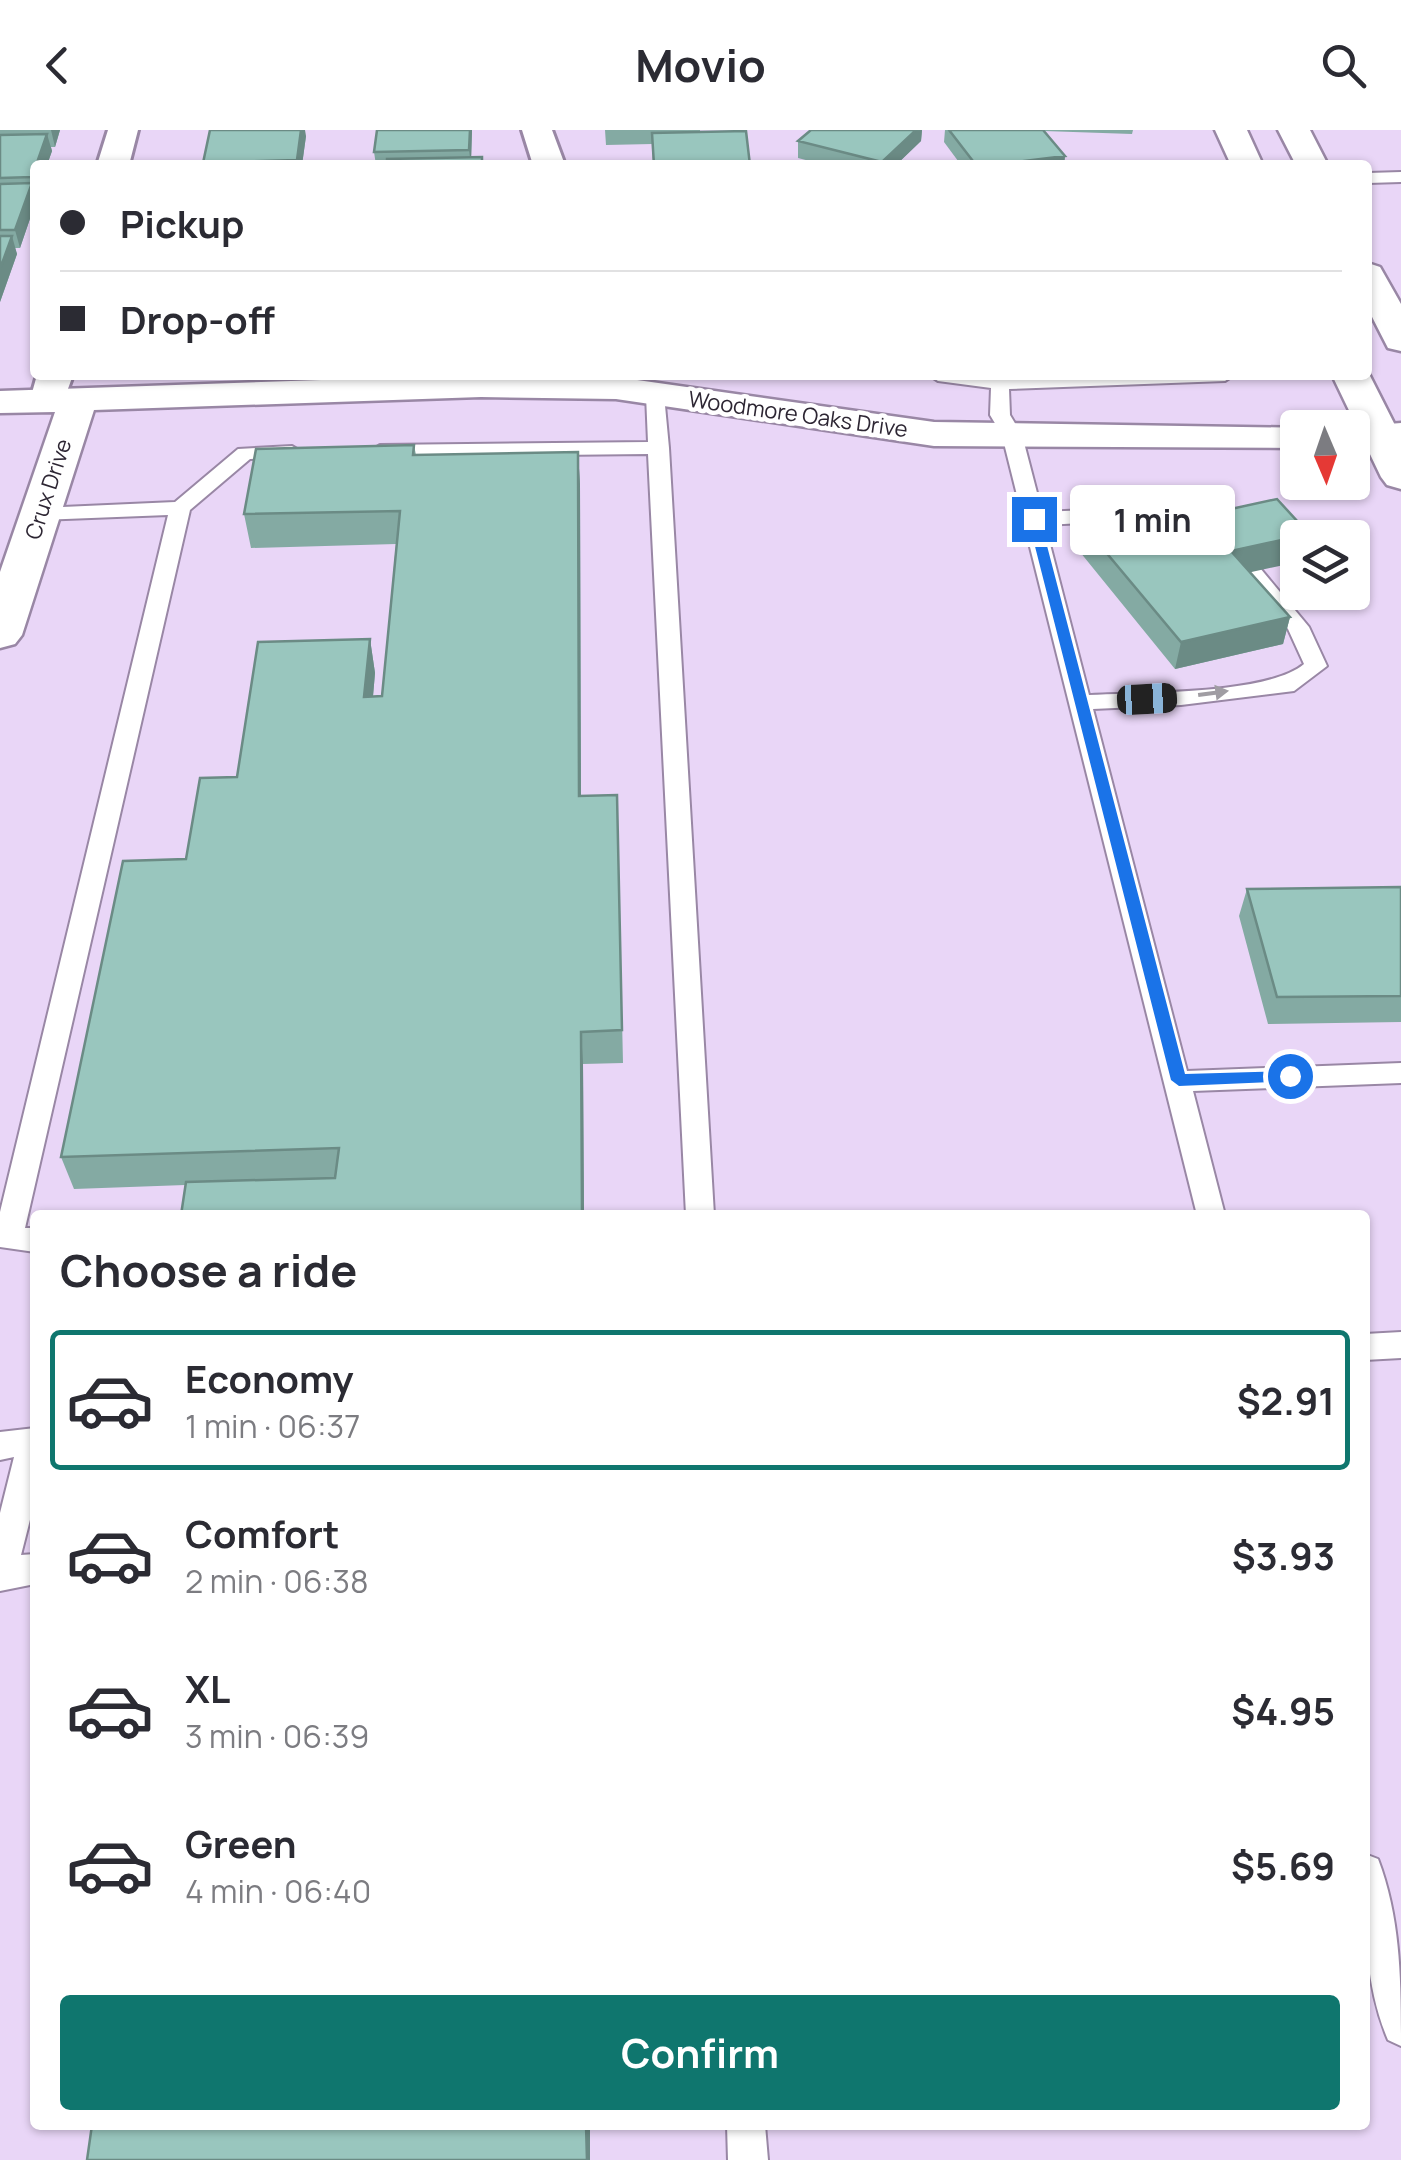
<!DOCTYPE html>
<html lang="en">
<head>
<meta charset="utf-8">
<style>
	:root { --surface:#fff; --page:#f2f2f3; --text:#2b2b33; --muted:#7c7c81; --line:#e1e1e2; --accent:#0f766e }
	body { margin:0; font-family:Manrope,sans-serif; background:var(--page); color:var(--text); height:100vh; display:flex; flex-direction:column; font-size:38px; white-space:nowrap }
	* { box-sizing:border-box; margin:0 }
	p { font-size:32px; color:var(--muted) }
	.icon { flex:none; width:55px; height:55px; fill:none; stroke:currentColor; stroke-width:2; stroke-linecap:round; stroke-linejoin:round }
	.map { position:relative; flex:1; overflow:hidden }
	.side { position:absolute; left:30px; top:1080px; width:1340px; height:920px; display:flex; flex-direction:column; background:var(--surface); border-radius:10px; box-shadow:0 2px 8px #0004 }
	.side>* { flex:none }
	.guide { position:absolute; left:30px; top:30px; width:1342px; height:220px; border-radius:10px; box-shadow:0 2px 8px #0004; display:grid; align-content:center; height:220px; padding:0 30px; background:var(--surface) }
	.needle { width:65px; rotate:178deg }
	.tools { position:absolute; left:1280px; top:280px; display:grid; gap:20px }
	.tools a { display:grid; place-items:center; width:90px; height:90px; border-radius:10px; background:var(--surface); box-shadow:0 2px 8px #0004; font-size:50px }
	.end { position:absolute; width:45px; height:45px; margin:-22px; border:12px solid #1a73e8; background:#fff; box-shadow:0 0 0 5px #fff }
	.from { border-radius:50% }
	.bubble { position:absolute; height:70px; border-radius:10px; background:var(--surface); box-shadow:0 2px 8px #0004; font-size:32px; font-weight:700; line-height:70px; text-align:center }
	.car { position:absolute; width:30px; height:60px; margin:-30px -15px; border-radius:12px; box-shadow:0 0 8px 2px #0007; background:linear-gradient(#222 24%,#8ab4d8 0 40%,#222 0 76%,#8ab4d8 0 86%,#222 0) }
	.guide b { display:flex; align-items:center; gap:35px; height:95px; font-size:38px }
	.guide b+b { border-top:2px solid var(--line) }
	.guide i { width:25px; height:25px; background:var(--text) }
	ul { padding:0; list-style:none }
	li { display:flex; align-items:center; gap:30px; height:140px; margin:0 20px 15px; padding:0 10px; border:5px solid transparent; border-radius:10px }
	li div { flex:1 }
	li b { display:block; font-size:38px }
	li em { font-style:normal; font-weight:700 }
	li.selected { border-color:var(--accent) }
	li>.icon { width:90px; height:90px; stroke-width:1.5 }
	h2 { padding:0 30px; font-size:45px; line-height:120px }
	.primary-button { display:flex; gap:20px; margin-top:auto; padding:20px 30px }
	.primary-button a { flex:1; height:115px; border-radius:10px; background:var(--accent); color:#fff; font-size:40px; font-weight:700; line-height:115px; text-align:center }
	header { display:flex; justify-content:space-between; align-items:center; height:130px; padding:0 30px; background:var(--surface); font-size:45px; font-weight:700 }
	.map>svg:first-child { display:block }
</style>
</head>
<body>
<header><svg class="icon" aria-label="back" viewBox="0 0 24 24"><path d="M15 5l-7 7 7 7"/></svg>Movio<svg class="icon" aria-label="search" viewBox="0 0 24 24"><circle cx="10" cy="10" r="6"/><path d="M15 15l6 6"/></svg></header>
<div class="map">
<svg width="1401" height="2030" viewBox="0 0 1401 2030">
	<rect width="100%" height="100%" fill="#e9d6f7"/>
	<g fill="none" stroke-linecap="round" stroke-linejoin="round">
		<defs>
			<path id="service" d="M1401,42V52L1368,53V43Z
				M929,245H1234L1225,251L1009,259L1010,285L1022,305L1042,382L1176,376L1186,382L1176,388L1045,395L1089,565C1141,562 1267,565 1304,534L1288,499L1243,442L1253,436L1260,438L1309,497L1327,536L1294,561L1181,575L1093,579L1187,941L1401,933V953L1193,961L1225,1085H1197L1002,305L990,285L991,258L938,251Z
				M655,259L664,265L669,318L714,1085H686L648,324L380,327L370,321L380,315L648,312L646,265Z
				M292,316L302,322L299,326L250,329L190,380L25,1098H35V1122L0,1117V1082L168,385L40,390L30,384L40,378L175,372L238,319Z
				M1401,1202V1228L1365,1230V1204Z
				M35,1298V1370L21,1425L35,1424V1454L0,1461V1383L14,1327L0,1330V1302Z
				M1365,1724L1378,1729C1401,1789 1401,1852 1401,1916L1388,1910C1363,1851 1365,1787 1365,1724Z
				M727,1995H765L768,2030H728Z"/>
			<path id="minor" d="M108,0H138L129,35H97Z
				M522,0H552L565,35H533Z
				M37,245H73L61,278H35L30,270Z"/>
			<path id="tertiary" d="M471,245L616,247L934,292L1311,298H1298V318L934,316L616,269L481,267L94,280L22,505L15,514L0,518V442L55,282L0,283V261Z
				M1401,293V317L1352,318V298H1339Z"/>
			<path id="primary" d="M1215,0H1247L1263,35H1231Z
				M1278,0H1310L1328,35H1296Z
				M1368,133L1380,137L1401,174V221L1388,218L1368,179Z
				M1368,242L1401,307V359L1387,355L1381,347L1332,245Z"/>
		</defs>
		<use href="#service" stroke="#9987a5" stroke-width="4"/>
		<use href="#minor" stroke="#9987a5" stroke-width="6"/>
		<use href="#tertiary" stroke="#9987a5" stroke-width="5"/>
		<use href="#primary" stroke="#9987a5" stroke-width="5"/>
		<use href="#service" fill="#fff" fill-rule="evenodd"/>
		<use href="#minor" fill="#fff" fill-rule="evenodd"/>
		<use href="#tertiary" fill="#fff" fill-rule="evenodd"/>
		<use href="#primary" fill="#fff" fill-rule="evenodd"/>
	</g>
	<path fill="#84aaa3" d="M0,0H60L55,17H51L52,21L47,35H35V74L20,118H15L17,124L0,172Z
		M472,0L471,27H482L483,35H376L374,22Z
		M605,0H700V2L750,35H653L652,14L606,15Z
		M811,0H922L921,11L896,35H825L798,28V11Z
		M945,0H1133L1132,4L1044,1L1065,26L1064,35H961L944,12Z
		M306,6L302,35H203V33Z
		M414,315L416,325L578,322L580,355L581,666L617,665L623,933L583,934L584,1085H181L185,1055L74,1059L61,1027L186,729L237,647L370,509L375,543L373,566H382L396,414L251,418L244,384Z
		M1194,387L1309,404L1308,408H1298L1250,443L1290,487L1283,514L1175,539L1080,422L1084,396Z
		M1401,757V892L1268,894L1239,786L1247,759Z"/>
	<path fill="#6b8b85" d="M51,0H60L55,17Z
		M301,0H305L306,6L302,35H298L297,30Z
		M470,0H472L471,35L469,20Z
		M916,0H922L921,11L896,35H882V32Z
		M47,4L52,21L47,35H36Z
		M1065,26L1064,35H993Z
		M32,53L35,66V74L20,118L15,100Z
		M12,106L17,124L0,172V139Z
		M578,322L580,355L581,699L579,666Z
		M1309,404L1308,408H1298V432L1224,448L1231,421Z
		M1290,487L1283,514L1175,539L1181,512Z
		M370,509L375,543L370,601L364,567Z
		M581,902L583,934L584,1085H582Z
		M586,1995H590V2030H587Z"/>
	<path fill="#99c6be" stroke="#6b8b85" stroke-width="2.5" d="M210,0H301L297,30L203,33Z
		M377,0H470L469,20L374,22Z
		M811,0H916L882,32L798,11Z
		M949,0H1043L1065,26L993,35H976Z
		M746,1L750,35H654L652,3Z
		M47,4L32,47L0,48V5Z
		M482,27V35H387V29Z
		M32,53L15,100H0V54Z
		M0,106H12L0,139Z
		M414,315L413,325L578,322L579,666L617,665L622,900L581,902L582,1085H181L186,1052L335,1048L339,1018L61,1027L123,731L186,729L200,648L237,647L258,512L370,509L364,567L382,566L400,381L244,384L256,319Z
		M1277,369L1309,404L1231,421L1290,487L1181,512L1084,396L1183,374L1194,387Z
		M1401,757V866L1277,867L1247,759Z
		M92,1995H586L587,2030H87Z"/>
	<defs><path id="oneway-solid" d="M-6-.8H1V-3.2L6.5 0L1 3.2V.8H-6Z" transform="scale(2.5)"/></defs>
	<use fill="#a09da3" href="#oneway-solid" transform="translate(1213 563) rotate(-8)"/>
	<path fill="#1a73e8" d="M1034,385L1040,389L1185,944L1290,941L1298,946L1295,951L1179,956L1171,950L1028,389Z"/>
	<g text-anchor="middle" stroke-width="9" stroke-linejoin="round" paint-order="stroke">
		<g font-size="22" fill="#2d2633" stroke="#fff">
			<text transform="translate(798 284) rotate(8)" y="8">Woodmore Oaks Drive</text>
			<text transform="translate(48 359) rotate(-72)" y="8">Crux Drive</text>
		</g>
	</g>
</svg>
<div class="tools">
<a><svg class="needle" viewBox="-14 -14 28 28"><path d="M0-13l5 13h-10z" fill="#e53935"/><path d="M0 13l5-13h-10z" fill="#7c7c81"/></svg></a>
<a><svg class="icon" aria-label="layers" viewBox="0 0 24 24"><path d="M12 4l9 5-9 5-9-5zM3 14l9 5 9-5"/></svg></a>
</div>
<i class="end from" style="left:1290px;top:946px"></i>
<i class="end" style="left:1034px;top:389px"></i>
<div class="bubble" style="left:1070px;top:355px;width:165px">1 min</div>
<i class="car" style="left:1147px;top:569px;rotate:87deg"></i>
<div class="guide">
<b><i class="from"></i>Pickup</b>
<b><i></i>Drop-off</b>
</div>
<section class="side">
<h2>Choose a ride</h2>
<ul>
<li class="selected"><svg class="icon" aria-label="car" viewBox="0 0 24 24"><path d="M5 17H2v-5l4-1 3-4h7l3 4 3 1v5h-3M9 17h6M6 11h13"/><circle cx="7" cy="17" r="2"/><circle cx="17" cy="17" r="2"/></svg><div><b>Economy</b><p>1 min · 06:37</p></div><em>$2.91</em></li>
<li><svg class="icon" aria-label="car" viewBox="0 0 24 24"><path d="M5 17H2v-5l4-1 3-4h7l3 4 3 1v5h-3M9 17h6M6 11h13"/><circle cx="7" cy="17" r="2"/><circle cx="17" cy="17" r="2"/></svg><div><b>Comfort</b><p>2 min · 06:38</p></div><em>$3.93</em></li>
<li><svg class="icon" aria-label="car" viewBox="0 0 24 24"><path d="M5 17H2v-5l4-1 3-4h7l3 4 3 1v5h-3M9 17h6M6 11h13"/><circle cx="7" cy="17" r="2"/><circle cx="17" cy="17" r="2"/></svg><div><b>XL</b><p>3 min · 06:39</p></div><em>$4.95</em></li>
<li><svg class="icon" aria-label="car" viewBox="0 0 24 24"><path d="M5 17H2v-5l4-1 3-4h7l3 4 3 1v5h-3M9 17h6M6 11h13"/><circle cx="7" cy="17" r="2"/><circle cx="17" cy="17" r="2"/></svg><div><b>Green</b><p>4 min · 06:40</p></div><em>$5.69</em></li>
</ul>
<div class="primary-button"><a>Confirm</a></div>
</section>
</div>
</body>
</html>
